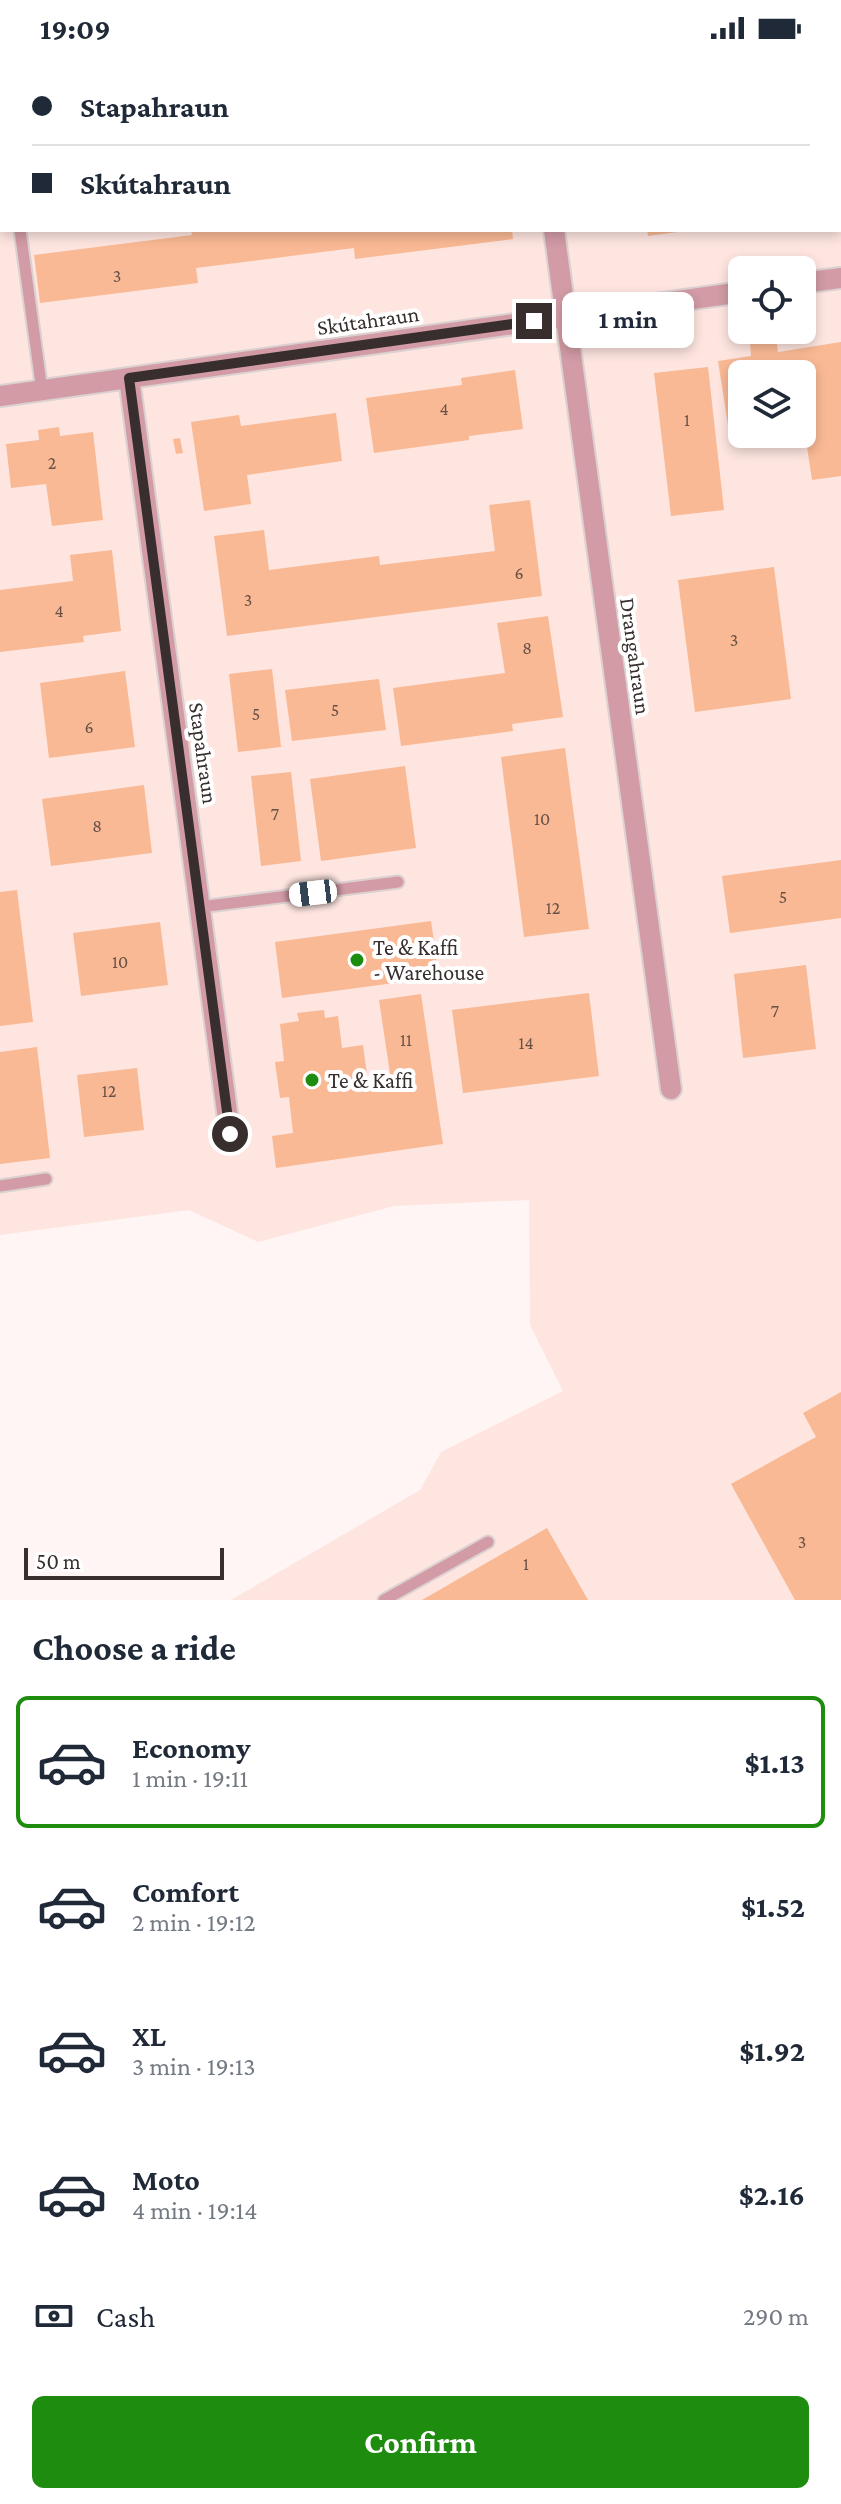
<!DOCTYPE html>
<html lang="en">
<head>
<meta charset="utf-8">
<style>
	:root { --surface:#fff; --page:#f6f6f7; --text:#1f2937; --muted:#747a83; --line:#e0e1e3; --accent:#1e8c0f }
	body { margin:0; font-family:"Crimson Pro",serif; background:var(--page); color:var(--text); height:100vh; display:flex; flex-direction:column; font-size:30px; white-space:nowrap }
	* { box-sizing:border-box; margin:0 }
	p { font-size:26px; color:var(--muted) }
	.icon { flex:none; width:44px; height:44px; fill:none; stroke:currentColor; stroke-width:2; stroke-linecap:round; stroke-linejoin:round }
	.map { position:relative; height:1544px; overflow:hidden }
	.sheet { display:flex; flex-direction:column; background:var(--surface); flex:1 }
	.sheet>* { flex:none }
	.hud { position:absolute; left:0px; top:0px; width:842px; height:176px; box-shadow:0 4px 12px #0003; display:grid; align-content:center; height:176px; padding:0 32px; background:var(--surface) }
	.tools { position:absolute; left:728px; top:200px; display:grid; gap:16px }
	.tools a { display:grid; place-items:center; width:88px; height:88px; border-radius:12px; background:var(--surface); box-shadow:0 4px 12px #0003; font-size:40px }
	.scale { position:absolute; left:24px; bottom:20px; width:200px; box-sizing:border-box; padding-left:8px; border:4px solid #372e2d; border-top:0; font-size:22px; line-height:28px; white-space:nowrap; color:#372e2d; -webkit-text-stroke:6px #fff; paint-order:stroke }
	.end { position:absolute; width:36px; height:36px; margin:-18px; border:10px solid #372e2d; background:#fff; box-shadow:0 0 0 4px #fff }
	.from { border-radius:50% }
	.bubble { position:absolute; height:56px; border-radius:12px; background:var(--surface); box-shadow:0 4px 12px #0003; font-size:26px; font-weight:700; line-height:56px; text-align:center }
	.car { position:absolute; width:24px; height:48px; margin:-24px -12px; border-radius:10px; box-shadow:0 0 6px 2px #0007; background:linear-gradient(#fff 24%,#345 0 40%,#fff 0 76%,#345 0 86%,#fff 0) }
	.hud b { display:flex; align-items:center; gap:28px; height:76px; font-size:30px }
	.hud b+b { border-top:2px solid var(--line) }
	.hud i { width:20px; height:20px; background:var(--text) }
	ul { padding:0; list-style:none }
	li { display:flex; align-items:center; gap:24px; height:132px; margin:0 16px 12px; padding:0 16px; border:4px solid transparent; border-radius:12px }
	li div { flex:1 }
	li b { display:block; font-size:30px }
	li em { font-style:normal; font-weight:700 }
	li.current { border-color:var(--accent) }
	li>.icon { width:72px; height:72px; stroke-width:1.5 }
	h2 { padding:0 32px; font-size:36px; line-height:96px }
	.pay { display:flex; align-items:center; gap:20px; height:88px; padding:0 32px; font-size:30px }
	.pay p { margin-inline-start:auto }
	.primary-button { display:flex; gap:16px; margin-top:auto; padding:16px 32px }
	.primary-button a { flex:1; height:92px; border-radius:12px; background:var(--accent); color:#fff; font-size:32px; font-weight:700; line-height:92px; text-align:center }
	.status { display:flex; justify-content:space-between; align-items:center; height:56px; padding:0 40px; background:var(--surface); direction:ltr }
	.status svg { height:22px; fill:currentColor }
	.map>svg:first-child { display:block }
</style>
</head>
<body>
<div class="status"><b>19:09</b><svg viewBox="0 0 49 12"><path d="M0 12V9h3v3zM5 12V6h3v6zM10 12V3h3v9zM15 12V0h3v12zM26 1h20v11H26zM47 4h2v5h-2z"/></svg></div>
<div class="map">
<svg width="841" height="1544" viewBox="0 0 841 1544">
	<rect width="100%" height="100%" fill="#fff5f4"/>
	<path fill="#fee5e0" fill-rule="evenodd" d="M0,0H841V1544H231L420,1434L441,1396L563,1335L530,1269L529,1144L394,1150L258,1186L189,1154L0,1179ZM2,2H840V174H2ZM742,214H802V274H742ZM742,318H802V378H742Z"/>
	<path fill="#f9b994" d="M191,174H512L513,183L355,203L354,192L196,212L198,227L40,247L34,199L192,179Z
		M647,174H677V176L648,180Z
		M776,282L778,296L841,286V420L812,424L802,358V318H742V367L728,369L718,305L751,300L750,286Z
		M708,311L724,454L671,460L654,317Z
		M515,314L523,373L469,380V384L374,397L366,342L462,329L461,322Z
		M336,357L342,405L247,419L251,448L204,455L191,366L239,359L241,370Z
		M59,371L60,380L93,376L103,464L52,470L46,428L11,432L6,388L39,384L38,374Z
		M180,382L183,397L176,398L173,383Z
		M530,444L542,540L227,580L214,480L264,474L269,514L379,500L380,509L495,495L489,449Z
		M112,494L121,575L83,580L84,586L0,596V534L73,525L70,499Z
		M774,511L791,643L695,656L678,524Z
		M548,560L563,661L512,668L513,675L401,690L393,632L505,617L497,567Z
		M272,613L281,691L238,696L229,618Z
		M125,615L135,691L49,702L40,627Z
		M379,623L386,674L292,685L285,634Z
		M565,692L589,873L524,881L501,701Z
		M405,710L416,792L321,805L310,723Z
		M291,716L301,805L261,810L251,720Z
		M144,729L152,797L51,810L42,743Z
		M841,804V862L730,877L722,820Z
		M17,834L33,966L0,970V836Z
		M431,865L439,921L282,942L275,886Z
		M160,866L168,929L81,940L73,877Z
		M806,909L816,993L743,1002L734,918Z
		M589,937L599,1020L463,1037L452,954Z
		M421,938L443,1088L276,1112L272,1080L293,1077L289,1041L280,1042L275,1006L284,1005L280,968L299,965L297,957L324,954L325,962L338,960L342,992L363,989L369,1034L392,1031L379,944Z
		M37,991L50,1102L0,1108V996Z
		M137,1012L144,1074L84,1081L77,1019Z
		M841,1336V1544H795L731,1428L816,1381L803,1357Z
		M547,1472L588,1544H422Z"/>
	<g fill="none" stroke-linecap="round" stroke-linejoin="round">
		<defs>
			<path id="lane" d="M0,31L2,46
				M20,174L42,335
				M200,851L398,826
				M0,1130L46,1123
				M384,1544L488,1486"/>
			<path id="street" d="M530,0L531,2
				M554,174L671,1033
				M802,227L841,222
				M129,322L230,1078
				M0,340L742,236"/>
		</defs>
		<use href="#lane" stroke="#dbd1d0" stroke-width="15"/>
		<use href="#street" stroke="#dbd1d0" stroke-width="24"/>
		<use href="#lane" stroke="#d29ba5" stroke-width="11"/>
		<use href="#street" stroke="#d29ba5" stroke-width="20"/>
	</g>
	<g fill="none" stroke-linecap="round" stroke-linejoin="round">
		<path stroke="#372e2d" stroke-width="10" d="M230,1078L129,322L534,265"/>
	</g>
	<g fill="#1e8c0f" stroke="#fff" stroke-width="3">
		<circle cx="357" cy="904" r="8"/>
		<circle cx="312" cy="1024" r="8"/>
	</g>
	<g text-anchor="middle" stroke-width="8" stroke-linejoin="round" paint-order="stroke">
		<g font-size="18" fill="#685147">
			<text x="117" y="226">3</text>
			<text x="444" y="359">4</text>
			<text x="687" y="370">1</text>
			<text x="52" y="413">2</text>
			<text x="519" y="523">6</text>
			<text x="248" y="550">3</text>
			<text x="59" y="561">4</text>
			<text x="734" y="590">3</text>
			<text x="527" y="598">8</text>
			<text x="335" y="660">5</text>
			<text x="256" y="664">5</text>
			<text x="89" y="677">6</text>
			<text x="275" y="764">7</text>
			<text x="542" y="769">10</text>
			<text x="97" y="776">8</text>
			<text x="783" y="847">5</text>
			<text x="553" y="858">12</text>
			<text x="120" y="912">10</text>
			<text x="775" y="961">7</text>
			<text x="406" y="990">11</text>
			<text x="526" y="993">14</text>
			<text x="109" y="1041">12</text>
			<text x="802" y="1492">3</text>
			<text x="526" y="1514">1</text>
		</g>
		<g font-size="22" fill="#372e2d" stroke="#fff">
			<text transform="translate(368 264) rotate(-8)" y="8">Skútahraun</text>
			<text transform="translate(636 600) rotate(82)" y="8">Drangahraun</text>
			<text transform="translate(204 697) rotate(82)" y="8">Stapahraun</text>
		</g>
		<g font-size="22" fill="#372e2d" stroke="#fff" text-anchor="start">
			<text x="373" y="899">Te &amp; Kaffi<tspan x="373" dy="25">- Warehouse</tspan></text>
			<text x="328" y="1032">Te &amp; Kaffi</text>
		</g>
	</g>
</svg>
<div class="tools">
<a><svg class="icon" aria-label="locate" viewBox="0 0 24 24"><circle cx="12" cy="12" r="6"/><path d="M12 2v4M12 18v4M2 12h4M18 12h4"/></svg></a>
<a><svg class="icon" aria-label="layers" viewBox="0 0 24 24"><path d="M12 4l9 5-9 5-9-5zM3 14l9 5 9-5"/></svg></a>
</div>
<div class="scale">50 m</div>
<i class="end from" style="left:230px;top:1078px"></i>
<i class="end" style="left:534px;top:265px"></i>
<div class="bubble" style="left:562px;top:236px;width:132px">1 min</div>
<i class="car" style="left:313px;top:837px;rotate:263deg"></i>
<div class="hud">
<b><i class="from"></i>Stapahraun</b>
<b><i></i>Skútahraun</b>
</div>
</div>
<section class="sheet">
<h2>Choose a ride</h2>
<ul>
<li class="current"><svg class="icon" aria-label="car" viewBox="0 0 24 24"><path d="M5 17H2v-5l4-1 3-4h7l3 4 3 1v5h-3M9 17h6M6 11h13"/><circle cx="7" cy="17" r="2"/><circle cx="17" cy="17" r="2"/></svg><div><b>Economy</b><p>1 min · 19:11</p></div><em>$1.13</em></li>
<li><svg class="icon" aria-label="car" viewBox="0 0 24 24"><path d="M5 17H2v-5l4-1 3-4h7l3 4 3 1v5h-3M9 17h6M6 11h13"/><circle cx="7" cy="17" r="2"/><circle cx="17" cy="17" r="2"/></svg><div><b>Comfort</b><p>2 min · 19:12</p></div><em>$1.52</em></li>
<li><svg class="icon" aria-label="car" viewBox="0 0 24 24"><path d="M5 17H2v-5l4-1 3-4h7l3 4 3 1v5h-3M9 17h6M6 11h13"/><circle cx="7" cy="17" r="2"/><circle cx="17" cy="17" r="2"/></svg><div><b>XL</b><p>3 min · 19:13</p></div><em>$1.92</em></li>
<li><svg class="icon" aria-label="car" viewBox="0 0 24 24"><path d="M5 17H2v-5l4-1 3-4h7l3 4 3 1v5h-3M9 17h6M6 11h13"/><circle cx="7" cy="17" r="2"/><circle cx="17" cy="17" r="2"/></svg><div><b>Moto</b><p>4 min · 19:14</p></div><em>$2.16</em></li>
</ul>
<div class="pay"><svg class="icon" aria-label="cash" viewBox="0 0 24 24"><path d="M3 7h18v10H3z"/><circle cx="12" cy="12" r="2"/></svg>Cash<p>290 m</p></div>
<div class="primary-button"><a>Confirm</a></div>
</section>
</body>
</html>
